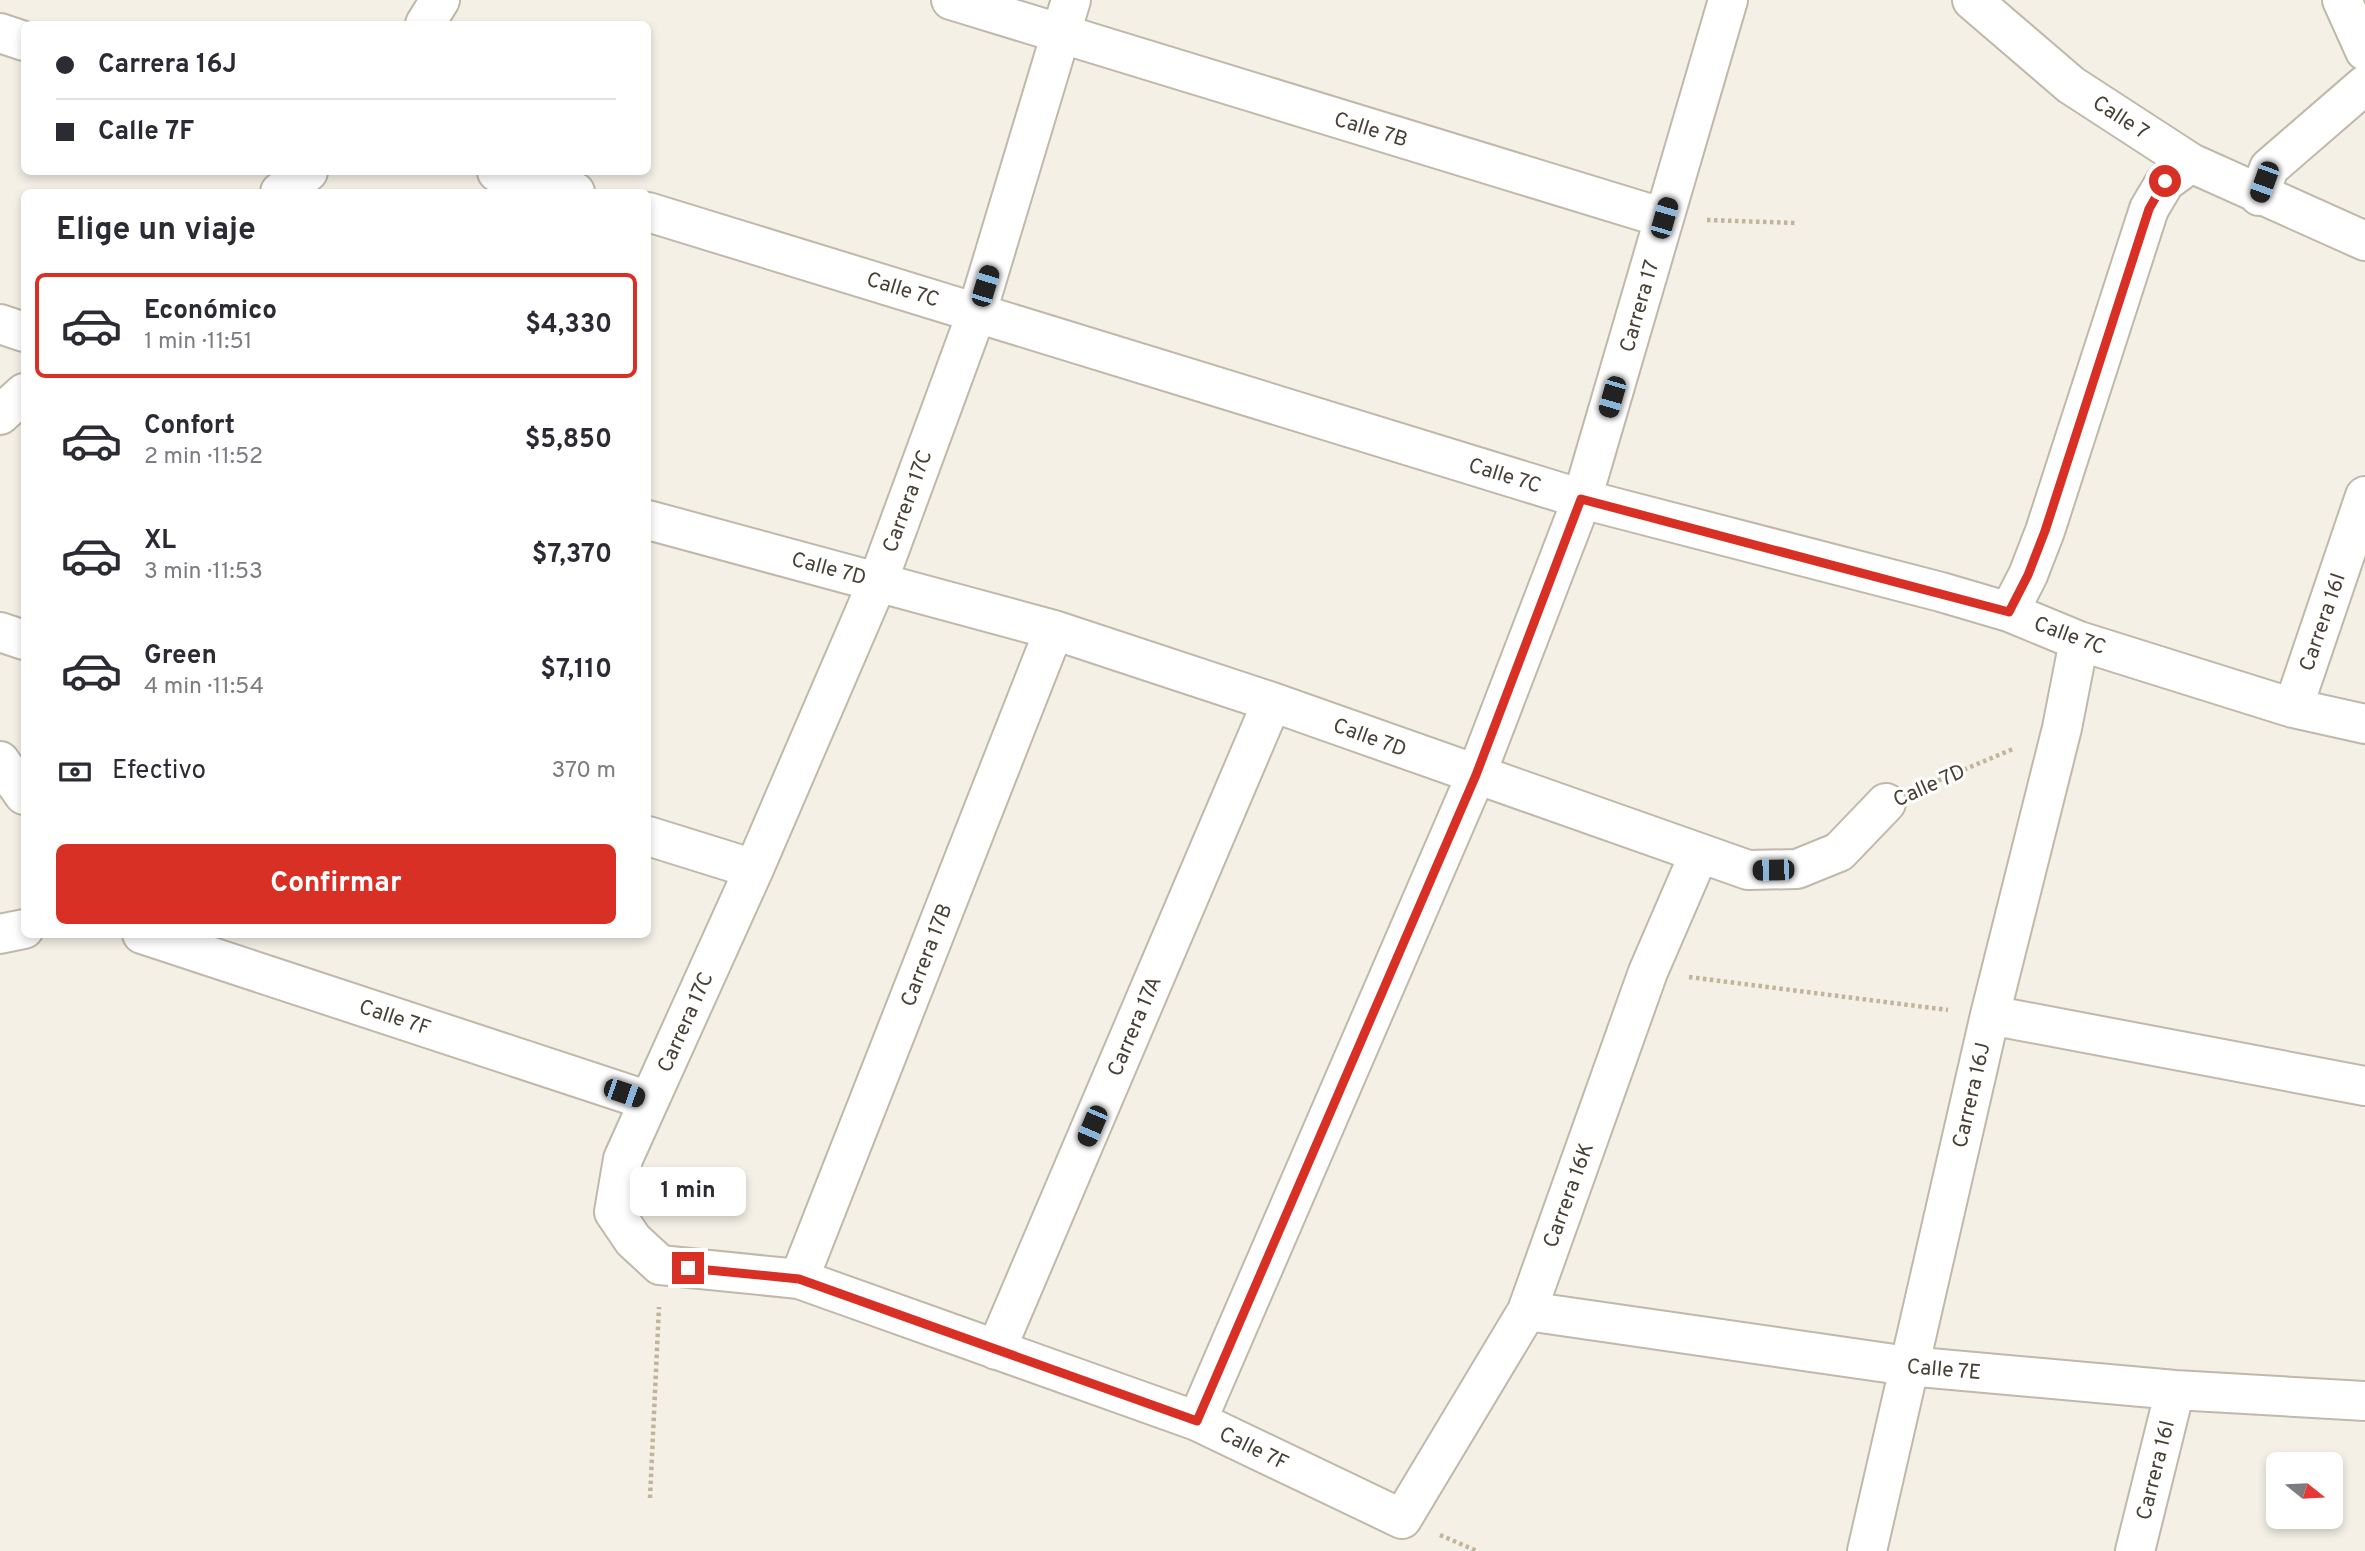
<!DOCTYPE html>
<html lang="es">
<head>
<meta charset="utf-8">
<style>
	:root { --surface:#fff; --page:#f2f2f3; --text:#2b2b33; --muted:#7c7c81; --line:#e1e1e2; --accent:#d93025 }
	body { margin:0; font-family:Overpass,sans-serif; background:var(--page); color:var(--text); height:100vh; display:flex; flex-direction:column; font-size:26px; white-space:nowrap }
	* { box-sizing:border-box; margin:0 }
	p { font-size:23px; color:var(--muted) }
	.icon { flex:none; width:38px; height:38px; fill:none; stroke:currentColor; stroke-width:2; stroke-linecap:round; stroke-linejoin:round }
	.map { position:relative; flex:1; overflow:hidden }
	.sheet { position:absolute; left:21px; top:189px; width:630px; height:749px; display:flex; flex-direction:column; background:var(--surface); border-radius:10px; box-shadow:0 4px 10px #0003 }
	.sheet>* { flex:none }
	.guide { position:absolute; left:21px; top:21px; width:630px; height:154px; border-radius:10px; box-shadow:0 4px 10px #0003; display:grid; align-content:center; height:154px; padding:0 35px; background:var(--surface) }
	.needle { width:46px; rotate:108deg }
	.tools { position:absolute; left:2266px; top:1452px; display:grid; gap:14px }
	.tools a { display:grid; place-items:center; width:77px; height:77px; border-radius:10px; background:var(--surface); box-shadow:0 4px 10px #0003; font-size:35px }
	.end { position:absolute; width:32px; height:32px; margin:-16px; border:9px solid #d93025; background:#fff; box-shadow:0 0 0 4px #fff }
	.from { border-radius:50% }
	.bubble { position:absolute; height:49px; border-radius:10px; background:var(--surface); box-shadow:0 4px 10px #0003; font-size:23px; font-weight:700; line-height:49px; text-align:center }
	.car { position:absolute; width:21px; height:42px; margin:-21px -10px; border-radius:9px; box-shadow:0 0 5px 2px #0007; background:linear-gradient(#222 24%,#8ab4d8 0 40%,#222 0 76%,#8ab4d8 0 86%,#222 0) }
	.guide b { display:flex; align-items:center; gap:24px; height:66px; font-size:26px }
	.guide b+b { border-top:2px solid var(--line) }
	.guide i { width:18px; height:18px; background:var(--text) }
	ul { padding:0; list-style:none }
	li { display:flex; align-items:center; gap:21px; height:105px; margin:0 14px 10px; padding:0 21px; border:4px solid transparent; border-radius:10px }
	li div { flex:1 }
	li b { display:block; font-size:26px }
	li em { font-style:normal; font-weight:700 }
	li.selected { border-color:var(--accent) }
	li>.icon { width:63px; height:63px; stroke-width:1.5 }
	h2 { padding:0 35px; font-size:32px; line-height:84px }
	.pay { display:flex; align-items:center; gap:18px; height:77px; padding:0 35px; font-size:26px }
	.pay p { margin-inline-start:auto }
	.primary-button { display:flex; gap:14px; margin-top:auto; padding:14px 35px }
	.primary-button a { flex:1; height:80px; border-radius:10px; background:var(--accent); color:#fff; font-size:28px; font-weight:700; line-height:80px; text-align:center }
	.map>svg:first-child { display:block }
</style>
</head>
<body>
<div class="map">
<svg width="2365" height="1551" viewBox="0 0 2365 1551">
	<rect width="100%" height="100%" fill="#f4f0e6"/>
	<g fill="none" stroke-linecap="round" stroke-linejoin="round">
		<defs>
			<path id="street" d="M951,0L1664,218
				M1071,0L977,312L878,581L754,869L623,1159L614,1212L633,1240L660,1265L799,1279L1197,1421L1402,1519L1527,1311L1648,972L1699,854
				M1972,0L2071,85L2191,163L2365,241
				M2342,0L2365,51
				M425,24L440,0
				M0,33L24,41
				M497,172L575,192
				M280,192L308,172
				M2259,196L2269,168L2365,85
				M648,212L1582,499L1941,592L2009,612L2079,641L2293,708L2365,724
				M0,324L24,332
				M0,415L24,393
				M648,520L1054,630L1272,702L1748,870L1797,869L1839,852L1886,803
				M2009,612L2028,575L2045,531L2149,209L2165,182L2191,163
				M0,632L24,640
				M2293,708L2365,496
				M0,761L24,795
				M648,836L754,869
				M0,934L24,929
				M142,934L649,1101
				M1990,1015L2365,1086
				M799,1279L1054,630
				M1527,1311L1908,1366L2175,1390L2365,1401
				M996,1350L1272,702
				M1197,1421L1476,775L1582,499L1728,0
				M1867,1551L1990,1015L2062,728L2079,641
				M2135,1551L2175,1390"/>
		</defs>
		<use href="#street" stroke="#c0b8a9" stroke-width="42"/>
		<path stroke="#c2b499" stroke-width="4.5" stroke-dasharray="3.5 3.5" stroke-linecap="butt" d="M1707,220L1797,223
			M1925,786L2013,749
			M1689,977L1948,1010
			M650,1498L659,1307
			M1440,1535L1477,1551"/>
		<use href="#street" stroke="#fff" stroke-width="38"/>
	</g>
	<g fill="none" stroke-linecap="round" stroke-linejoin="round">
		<path stroke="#d93025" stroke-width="9" d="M688,1268L799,1279L1197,1421L1476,775L1581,499L2009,612L2028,575L2045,531L2149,209L2165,181"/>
	</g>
	<g text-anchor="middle" stroke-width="6" stroke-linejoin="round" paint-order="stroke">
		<g font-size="21" fill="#474035" stroke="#fff">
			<text transform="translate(2121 117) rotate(33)" y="7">Calle 7</text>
			<text transform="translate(1371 129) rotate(17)" y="7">Calle 7B</text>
			<text transform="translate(903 289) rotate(17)" y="7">Calle 7C</text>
			<text transform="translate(1639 306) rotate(-74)" y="7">Carrera 17</text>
			<text transform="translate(1505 475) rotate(17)" y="7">Calle 7C</text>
			<text transform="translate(907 501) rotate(-70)" y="7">Carrera 17C</text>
			<text transform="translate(829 568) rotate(15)" y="7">Calle 7D</text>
			<text transform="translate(2322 622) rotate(-71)" y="7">Carrera 16I</text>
			<text transform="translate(2070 635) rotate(20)" y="7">Calle 7C</text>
			<text transform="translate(1370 737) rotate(20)" y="7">Calle 7D</text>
			<text transform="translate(1929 785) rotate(-24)" y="7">Calle 7D</text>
			<text transform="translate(926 955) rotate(-69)" y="7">Carrera 17B</text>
			<text transform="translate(395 1017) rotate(18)" y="7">Calle 7F</text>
			<text transform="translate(685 1022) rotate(-66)" y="7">Carrera 17C</text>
			<text transform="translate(1134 1026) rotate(-67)" y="7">Carrera 17A</text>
			<text transform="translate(1971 1095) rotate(-77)" y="7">Carrera 16J</text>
			<text transform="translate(1568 1195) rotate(-70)" y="7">Carrera 16K</text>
			<text transform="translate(1944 1369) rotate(5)" y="7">Calle 7E</text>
			<text transform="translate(1254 1448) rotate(26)" y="7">Calle 7F</text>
			<text transform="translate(2155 1470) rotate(-76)" y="7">Carrera 16I</text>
		</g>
	</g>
</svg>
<div class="tools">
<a><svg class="needle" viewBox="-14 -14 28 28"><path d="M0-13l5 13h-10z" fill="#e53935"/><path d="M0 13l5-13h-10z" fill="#7c7c81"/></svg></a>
</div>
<i class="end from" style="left:2165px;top:181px"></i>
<i class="end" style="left:688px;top:1268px"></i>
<div class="bubble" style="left:630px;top:1167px;width:116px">1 min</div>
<i class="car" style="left:2264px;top:182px;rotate:200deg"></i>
<i class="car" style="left:1664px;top:218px;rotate:16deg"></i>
<i class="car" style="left:985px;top:286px;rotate:17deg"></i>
<i class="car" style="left:1612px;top:397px;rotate:196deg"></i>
<i class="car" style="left:1773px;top:870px;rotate:269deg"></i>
<i class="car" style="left:624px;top:1093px;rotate:109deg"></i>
<i class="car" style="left:1092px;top:1126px;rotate:203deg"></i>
<div class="guide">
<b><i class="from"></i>Carrera 16J</b>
<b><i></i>Calle 7F</b>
</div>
<section class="sheet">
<h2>Elige un viaje</h2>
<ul>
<li class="selected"><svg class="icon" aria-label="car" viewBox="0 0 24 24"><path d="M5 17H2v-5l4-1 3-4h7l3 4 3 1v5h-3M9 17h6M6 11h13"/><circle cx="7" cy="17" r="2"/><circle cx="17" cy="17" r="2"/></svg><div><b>Económico</b><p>1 min · 11:51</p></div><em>$4,330</em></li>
<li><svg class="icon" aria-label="car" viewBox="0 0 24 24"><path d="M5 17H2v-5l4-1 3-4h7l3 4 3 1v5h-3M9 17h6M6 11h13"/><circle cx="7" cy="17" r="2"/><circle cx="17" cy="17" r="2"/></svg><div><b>Confort</b><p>2 min · 11:52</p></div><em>$5,850</em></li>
<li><svg class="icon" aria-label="car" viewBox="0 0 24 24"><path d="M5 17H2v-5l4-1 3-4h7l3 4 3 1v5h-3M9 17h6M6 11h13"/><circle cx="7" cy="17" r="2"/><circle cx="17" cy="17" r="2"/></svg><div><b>XL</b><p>3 min · 11:53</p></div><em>$7,370</em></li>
<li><svg class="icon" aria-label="car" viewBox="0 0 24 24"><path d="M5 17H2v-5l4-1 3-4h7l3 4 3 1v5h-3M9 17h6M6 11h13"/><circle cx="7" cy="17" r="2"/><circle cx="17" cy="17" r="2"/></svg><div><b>Green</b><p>4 min · 11:54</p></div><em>$7,110</em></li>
</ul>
<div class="pay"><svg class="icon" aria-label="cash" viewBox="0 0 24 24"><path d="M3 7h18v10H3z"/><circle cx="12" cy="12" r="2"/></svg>Efectivo<p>370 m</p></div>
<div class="primary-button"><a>Confirmar</a></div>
</section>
</div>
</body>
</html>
